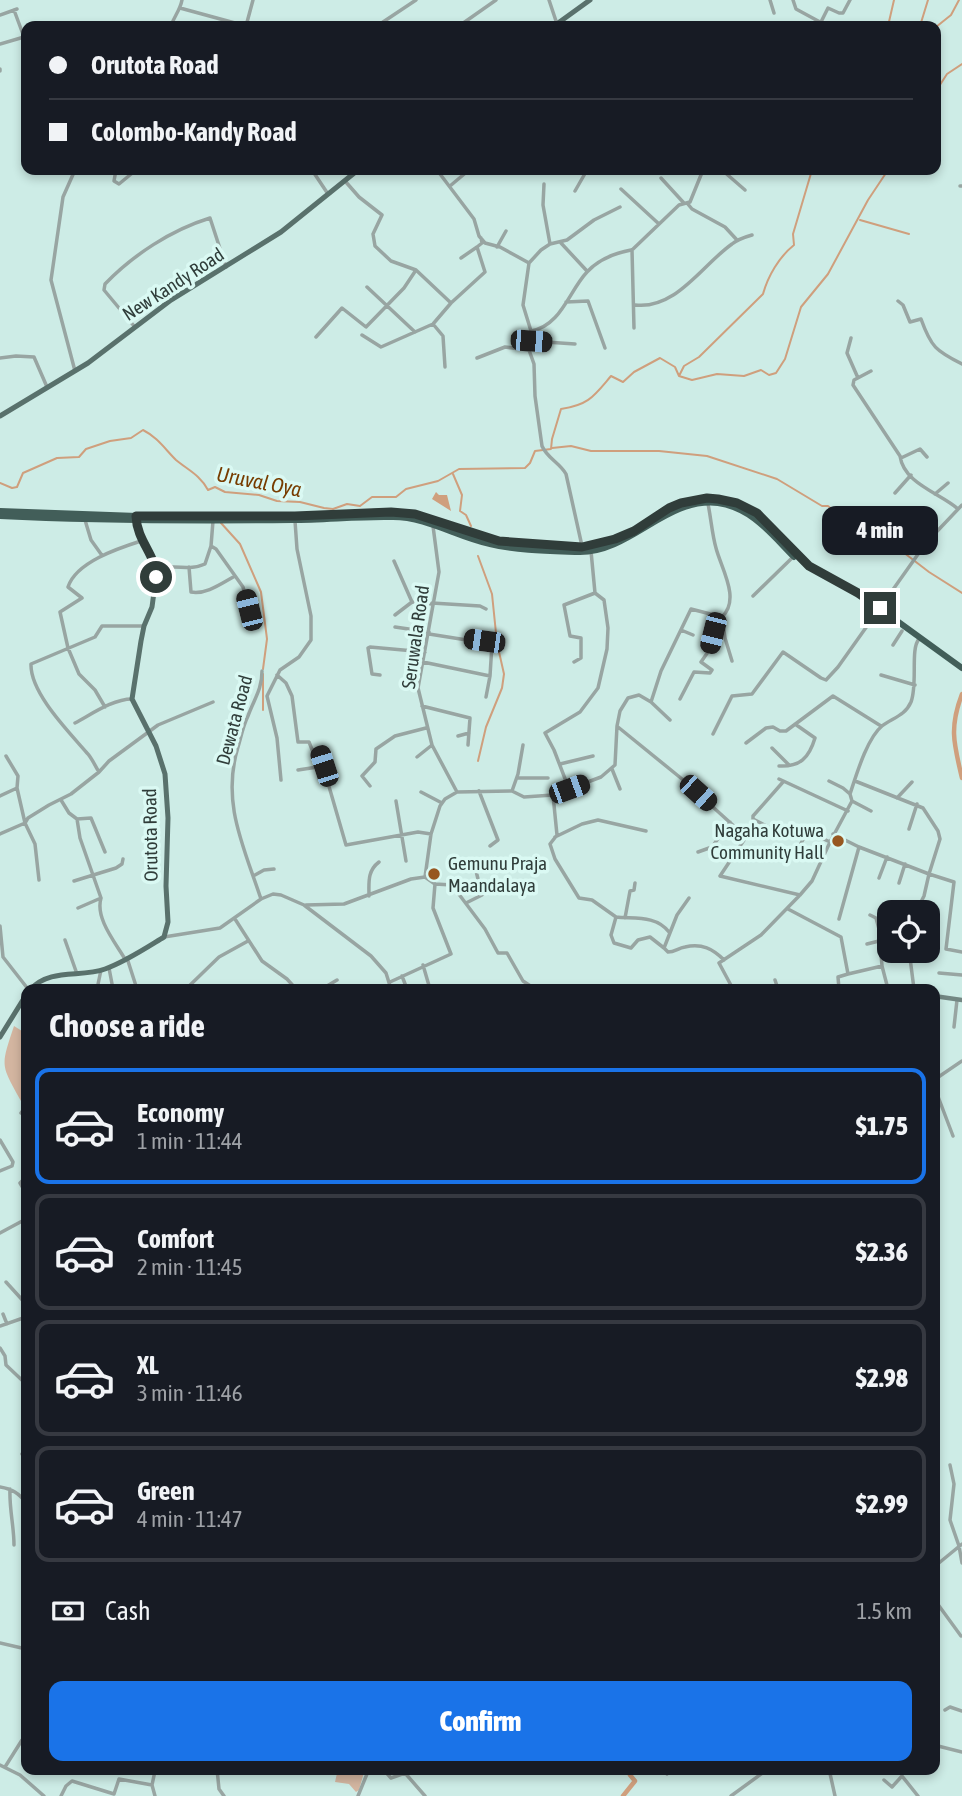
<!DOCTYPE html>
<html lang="en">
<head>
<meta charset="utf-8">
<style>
	:root { --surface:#171b24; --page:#20242c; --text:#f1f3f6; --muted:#9ea1a6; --line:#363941; --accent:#1a73e8 }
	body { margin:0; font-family:"Asap Condensed",sans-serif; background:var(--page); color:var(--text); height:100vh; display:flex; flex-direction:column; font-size:26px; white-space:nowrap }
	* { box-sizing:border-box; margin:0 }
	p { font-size:23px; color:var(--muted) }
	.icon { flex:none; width:38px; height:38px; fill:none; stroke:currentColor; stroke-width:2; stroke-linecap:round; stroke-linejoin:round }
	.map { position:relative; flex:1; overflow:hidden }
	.side { position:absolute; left:21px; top:984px; width:919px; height:791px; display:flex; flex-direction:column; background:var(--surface); border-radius:14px; box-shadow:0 4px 10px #0003 }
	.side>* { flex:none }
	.banner { position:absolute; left:21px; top:21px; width:920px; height:154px; border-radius:14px; box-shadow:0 4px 10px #0003; display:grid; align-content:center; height:154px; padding:0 28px; background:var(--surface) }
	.tools { position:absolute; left:877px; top:900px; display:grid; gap:14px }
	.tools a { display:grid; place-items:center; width:63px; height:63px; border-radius:14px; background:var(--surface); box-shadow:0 4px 10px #0003; font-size:35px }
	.end { position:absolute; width:32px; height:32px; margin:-16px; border:9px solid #303d3a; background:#fff; box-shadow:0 0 0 4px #fff }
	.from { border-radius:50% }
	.bubble { position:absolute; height:49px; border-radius:14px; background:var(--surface); box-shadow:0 4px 10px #0003; font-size:23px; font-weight:800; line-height:49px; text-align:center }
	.car { position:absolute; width:21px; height:42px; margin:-21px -10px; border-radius:9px; box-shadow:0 0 5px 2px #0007; background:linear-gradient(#222 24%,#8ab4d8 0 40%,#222 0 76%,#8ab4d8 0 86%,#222 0) }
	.banner b { display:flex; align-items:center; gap:24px; height:66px; font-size:26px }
	.banner b+b { border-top:2px solid var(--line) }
	.banner i { width:18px; height:18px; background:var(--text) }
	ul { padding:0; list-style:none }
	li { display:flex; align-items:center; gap:21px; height:116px; margin:0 14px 10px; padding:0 14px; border:4px solid var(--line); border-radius:14px }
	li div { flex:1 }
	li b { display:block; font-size:26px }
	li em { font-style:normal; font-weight:800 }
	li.current { border-color:var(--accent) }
	li>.icon { width:63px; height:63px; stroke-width:1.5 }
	h2 { padding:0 28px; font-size:32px; line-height:84px }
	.pay { display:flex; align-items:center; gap:18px; height:77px; padding:0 28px; font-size:26px }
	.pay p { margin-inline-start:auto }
	.primary-button { display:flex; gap:14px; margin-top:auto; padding:14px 28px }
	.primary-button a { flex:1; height:80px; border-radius:14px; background:var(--accent); color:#fff; font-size:28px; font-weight:800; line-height:80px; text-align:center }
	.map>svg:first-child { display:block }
</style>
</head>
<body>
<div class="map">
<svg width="962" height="1796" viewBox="0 0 962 1796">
	<rect width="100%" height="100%" fill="#cdece6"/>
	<path fill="#d3b5a0" d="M14,1026L22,1031L26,1028V1102L21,1101C1,1064 0,1068 14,1026Z
		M338,1769H365L359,1790L356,1792L349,1784L335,1782Z"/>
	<path fill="#cf9f7d" d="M436,492L439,495H447L451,511L432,499Z"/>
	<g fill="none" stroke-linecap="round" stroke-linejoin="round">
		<path stroke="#cf9f7d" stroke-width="2" d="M888,26L894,0
			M920,26L928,0
			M936,27L951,15L959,0
			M936,91L947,74L962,64
			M860,220L909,234
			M679,376L684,366L699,357L763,294C768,276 779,257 794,245L793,234L812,170
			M552,448L571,446L591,451H659L707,456L777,479L822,506H828L837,513L873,529L929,572L962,593
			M453,474L462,495L460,511L466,515L471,526
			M0,483L12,488L17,487L23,473L57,458L79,457L86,449L110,441L131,438L143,430C157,437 165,449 176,460C188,470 200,475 208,490L215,487L225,492L259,495L277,501L300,502L324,508L333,509L347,504L360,506L372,497H396L406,489L438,481L459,469L525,468L530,463L535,451L551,449L552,439L561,409C589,405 594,396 611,376L623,382L634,372L660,358L675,367L679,376L692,380L717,374L744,376L761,370L769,375L776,373L785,359L801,307L828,274L868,200L888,170
			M221,523L240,544L261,592L267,639L263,669
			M478,556L492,594L497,643L504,674L502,688L486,727L478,761
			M263,710V674"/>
		<path stroke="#cf9f7d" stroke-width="4.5" d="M962,778C954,744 949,728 962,694
			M623,1796L635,1781L630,1775"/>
		<path stroke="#98a5a2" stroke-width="3.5" d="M549,0L557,24
			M770,0L774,13
			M793,0L796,9L820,22
			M180,8L246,26L253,0
			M0,15L17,9
			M171,26C174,16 180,11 182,0
			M377,26L416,0
			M459,26L496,0
			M819,26L828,8L839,13H843L850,0
			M0,44L24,37L14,10
			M0,69V71
			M116,170L114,181L119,184L136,170
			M312,170L328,194
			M437,170L474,219L479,236L485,243L500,247L529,263
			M722,170L745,190
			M661,178L683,202
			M345,181L359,197L382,215L373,234L375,246L391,261L416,270L451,303
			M544,184L543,205L550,244
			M450,186L469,170
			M960,186H962
			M621,189L659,224
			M575,191L587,170
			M687,203L692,209L725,227L737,240
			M561,243L587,271
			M497,247L506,231
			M461,258L477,247
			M367,287L415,332
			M898,301L903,305L910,322L921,319C931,347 936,351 962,364
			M566,302L588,301L605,348
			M635,305C676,310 702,265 732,244C738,239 745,237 752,235
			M433,324L443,336L445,367
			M134,326L104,290L105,284C133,255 171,230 210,218L226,267
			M634,328L632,250L679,205L690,202L703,170
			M531,331C561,326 569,291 587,272C598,260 615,253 631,250
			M362,335L381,347L433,324L451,303L485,272L477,247L482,243L481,238
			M316,337L342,308L366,327L404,288L416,270
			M851,338L847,353L858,378
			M531,341L575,344
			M0,358L16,356L34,357L47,387
			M477,358L505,347L529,350
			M75,371L51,280L63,197L75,170
			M871,371L854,380L853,385L900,456C904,484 940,493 958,509
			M901,458L920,449L927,457
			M895,493L911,475
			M935,494L948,483
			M85,520L91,540L101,554
			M433,526L439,572L418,688L432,745L457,792
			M211,546L216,549L243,587L249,610
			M582,546L566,474C560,463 547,458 542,446L535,396L534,364L529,350L531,331L523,305L529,263L541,250L550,244L567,240L594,220L620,207
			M394,561L412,602L432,604
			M155,567C171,565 190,571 205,564L211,546L213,521
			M189,567L191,592C206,595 222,583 235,576
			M753,596L793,557
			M432,603L480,606L486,609
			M395,615L412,602
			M722,617L725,638L732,661
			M395,627L429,632
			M681,630L693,635
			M429,634L492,644L490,676
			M893,645L902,631
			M423,662L490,676L486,697
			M574,662L581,658V638L570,636L564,605L595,593
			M408,670L420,672
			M277,675L286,683L292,696L298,742H309L313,752H319L346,845L418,832L431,834
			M380,675L372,674L368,648L370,647L425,652
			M881,675L915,685
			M680,699L694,672L710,673L712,670L701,662L710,649L717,615
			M651,702L670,720
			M422,706L470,718L468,745
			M105,707L95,690L79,674L68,648L60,612L82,598L68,587C76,562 119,548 141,541
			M75,723C92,714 113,699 132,699
			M618,727L682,779L746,837L720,876L800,895
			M713,734L732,696L752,694L783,652L821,678L826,680L838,667L926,543L962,505
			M458,736L469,733
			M746,743L766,728L773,727L780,731H786L833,696L881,726
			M772,748L789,765
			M6,756L18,776L17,788L25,823L35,844L39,880
			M417,757L432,745
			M560,764L593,756
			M779,766C800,767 809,758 815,738L795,724
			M612,769L620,789
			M298,770L324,766
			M99,772C95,766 92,758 87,753C69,732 30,693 31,664L95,637L102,626H144
			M517,778H548
			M779,779L848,811
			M281,780L277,738L267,696L280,670L299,657L311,640V616L297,549L295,521
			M829,781L843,788L850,794
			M783,782L753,816V819L788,837L796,826L830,842
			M370,786L362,776L375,762L376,749L395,736L426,728
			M569,789L554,750L545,733L580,712L598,688L607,649L608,628L604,600L595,593L591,551
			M479,791L498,840L490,846
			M512,791L518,774L523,745
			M421,792L442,803
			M553,795L557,835L550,844L555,859L579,898L592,900L616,917
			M0,796L17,788
			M897,798L912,782
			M61,800L69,813L77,819L91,818L105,852
			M396,801L406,861
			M852,801L871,811
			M77,819L80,838L101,898C95,918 115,942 125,959
			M909,829L917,804
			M0,834L25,823L28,818L49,805L71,794L99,772L109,761L158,725L213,702
			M833,834L859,847L929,874L940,839L938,831L923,808L855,781
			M555,837L582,824L598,820L646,831
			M798,849L807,832
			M698,852L712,847L730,822
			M255,875L264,870L274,869
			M425,877L431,834L440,806L445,799L457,792L512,791L524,797L553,795L601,777L615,765L617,726L620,711L628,698L639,695L651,702L661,671L691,609L722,617C741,599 721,568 716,548C712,534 711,518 708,504
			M425,877L435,884L452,885L485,929L498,953H507L523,981L535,989
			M879,878L887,857
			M74,881L116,868L122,864L123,859
			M899,883L905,864
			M369,896C369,883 367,871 379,862
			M689,898L677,915L664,948L668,952C675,952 678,948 685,947C702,943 713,949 724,960
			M261,899C244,847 221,803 238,747C241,737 243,726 248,716C254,699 262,690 262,671
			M466,903L482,895L476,871
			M895,903L898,912
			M306,905L344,904L411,879L425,877
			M78,908L101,898
			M788,909L841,937L848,974L838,977L839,989
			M916,912L924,896L929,874L954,882L946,949L962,952
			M870,915L876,918L879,929L882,966
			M625,918L630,891L634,890L635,883
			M235,919L262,961L287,979L296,989
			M839,919L859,847
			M0,926L3,957L28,989
			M164,937L220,928L261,899L273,894L281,895L304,905L371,956L386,973L391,989
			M65,940L77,974
			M867,944L879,941
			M664,948L650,937L638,940L631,948L614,943L611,935L616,917C634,919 656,915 669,932
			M909,950L914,989
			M127,958L137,989
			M423,965L430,989
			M109,968L113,989
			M939,973L962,975
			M848,974L882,966L888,989
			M402,976L407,989
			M775,980L778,989
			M390,982L451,954L433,908L435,884
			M97,989L101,970
			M186,989L219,957L248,941
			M322,989L337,980
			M733,989L719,963L761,935L800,895L812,881L830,842L852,801L850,794C856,776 867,738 882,726C892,718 905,716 911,702C918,684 910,649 919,639
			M954,1027L957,1000
			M934,1080L962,1061
			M934,1086L953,1136
			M21,1113L26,1106
			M0,1140L13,1162L12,1166L0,1171
			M26,1177L20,1183L26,1193
			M0,1233L26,1219
			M6,1282L26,1304
			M3,1314L7,1324
			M0,1326L26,1317
			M0,1348L5,1356L6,1365L26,1384
			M22,1454L26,1453
			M950,1465L954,1484L950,1520L959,1546L962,1563
			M0,1487C12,1489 19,1493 26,1503
			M10,1489C9,1508 14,1526 14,1545
			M934,1567L962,1544
			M934,1599L961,1636
			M0,1643L26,1649
			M945,1710L950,1707L962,1711
			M934,1745L962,1752
			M0,1765L20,1775L44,1796
			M5,1767L22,1740
			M217,1769L219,1789L224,1796
			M383,1769L391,1778L405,1773L406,1769
			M662,1769L667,1774
			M829,1769L835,1796
			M642,1772L645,1769
			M405,1773L425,1796
			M884,1780L892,1787L902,1776L918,1796
			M61,1796L66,1786L72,1781L114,1794L119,1779L152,1785
			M155,1796L152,1785L155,1771
			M358,1796L369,1769
			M731,1796L768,1769"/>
		<path stroke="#738783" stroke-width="4.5" d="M934,996L962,1000"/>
		<path stroke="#59716c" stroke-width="5" d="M554,26L590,0
			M0,416L88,363L171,300L281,232L358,170
			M31,989C50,968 81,978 105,969C125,962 146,948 164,937L168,922L166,886L168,818L165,774L156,746L132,699L141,641L144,626L152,607L156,577L154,563L138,532L137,516
			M0,1037L26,995"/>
		<path stroke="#425e59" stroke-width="6" d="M0,511L165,517L295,516L391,511L416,514L499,541L582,547L615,539L634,531L669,508L688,501L707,498L722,499L737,503L757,513L809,566L864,597L962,668
			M0,516C98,521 195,521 292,520C326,520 360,516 393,517C427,517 457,537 490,544C518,551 551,551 580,552C631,552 666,497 718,503C752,508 771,534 794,557"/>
	</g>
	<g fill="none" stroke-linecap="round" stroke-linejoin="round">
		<path stroke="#303d3a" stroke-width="9" d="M156,577C156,554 137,542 136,516H295L391,512L415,514L499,541L582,547L615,539L634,531L669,508L681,503L707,498L718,499L737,503L757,513L809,566L858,593L880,608"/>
	</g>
	<g fill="#975720" stroke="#daf9f3" stroke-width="2.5">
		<circle cx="838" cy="841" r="7"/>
		<circle cx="434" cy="874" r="7"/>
	</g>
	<g text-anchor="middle" stroke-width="7" stroke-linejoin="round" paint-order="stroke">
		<g font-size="19" fill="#303d3a" stroke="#daf9f3">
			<text transform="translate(173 284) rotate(-33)" y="7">New Kandy Road</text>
			<text transform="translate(415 637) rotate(-82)" y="7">Seruwala Road</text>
			<text transform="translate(234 720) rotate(-75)" y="7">Dewata Road</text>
			<text transform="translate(150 835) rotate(-91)" y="7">Orutota Road</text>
		</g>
		<g font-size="19" fill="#303d3a" stroke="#daf9f3" text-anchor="end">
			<text x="824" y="837">Nagaha Kotuwa<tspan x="824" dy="22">Community Hall</tspan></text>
			<text x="448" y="870" text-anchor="start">Gemunu Praja<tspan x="448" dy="22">Maandalaya</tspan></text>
		</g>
		<g font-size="21" font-style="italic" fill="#773d00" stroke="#daf9f3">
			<text transform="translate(259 482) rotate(11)" y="7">Uruval Oya</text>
		</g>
	</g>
</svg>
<div class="tools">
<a><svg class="icon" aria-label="locate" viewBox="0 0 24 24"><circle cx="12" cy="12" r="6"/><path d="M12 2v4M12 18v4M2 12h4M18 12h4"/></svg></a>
</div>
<i class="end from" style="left:156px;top:577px"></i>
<i class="end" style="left:880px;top:608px"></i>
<div class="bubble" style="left:822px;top:506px;width:116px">4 min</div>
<i class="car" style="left:531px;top:341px;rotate:94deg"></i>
<i class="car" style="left:249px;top:610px;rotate:346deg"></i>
<i class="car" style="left:713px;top:633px;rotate:194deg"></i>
<i class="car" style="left:484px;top:641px;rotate:278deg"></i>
<i class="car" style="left:324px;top:766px;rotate:342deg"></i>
<i class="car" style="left:569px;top:789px;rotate:70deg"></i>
<i class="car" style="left:698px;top:793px;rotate:132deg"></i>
<div class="banner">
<b><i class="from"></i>Orutota Road</b>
<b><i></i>Colombo-Kandy Road</b>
</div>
<section class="side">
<h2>Choose a ride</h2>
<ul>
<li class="current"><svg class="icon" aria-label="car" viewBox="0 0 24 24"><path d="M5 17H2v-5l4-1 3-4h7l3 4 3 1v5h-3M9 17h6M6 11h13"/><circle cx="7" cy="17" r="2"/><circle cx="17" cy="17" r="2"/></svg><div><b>Economy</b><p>1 min · 11:44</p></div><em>$1.75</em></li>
<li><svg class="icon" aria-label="car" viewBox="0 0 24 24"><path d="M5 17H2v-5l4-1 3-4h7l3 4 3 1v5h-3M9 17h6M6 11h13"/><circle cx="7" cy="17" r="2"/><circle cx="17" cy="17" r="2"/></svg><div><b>Comfort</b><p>2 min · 11:45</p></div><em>$2.36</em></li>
<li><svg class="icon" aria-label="car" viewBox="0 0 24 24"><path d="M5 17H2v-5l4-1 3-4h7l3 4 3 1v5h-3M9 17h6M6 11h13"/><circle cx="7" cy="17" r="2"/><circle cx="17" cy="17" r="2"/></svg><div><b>XL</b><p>3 min · 11:46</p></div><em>$2.98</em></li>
<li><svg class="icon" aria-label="car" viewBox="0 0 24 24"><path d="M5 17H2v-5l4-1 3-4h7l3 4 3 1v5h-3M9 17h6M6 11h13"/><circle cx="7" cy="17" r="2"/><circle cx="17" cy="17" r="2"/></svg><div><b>Green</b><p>4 min · 11:47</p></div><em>$2.99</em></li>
</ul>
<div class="pay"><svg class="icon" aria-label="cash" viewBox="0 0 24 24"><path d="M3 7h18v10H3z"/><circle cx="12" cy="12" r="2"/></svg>Cash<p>1.5 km</p></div>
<div class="primary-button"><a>Confirm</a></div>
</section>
</div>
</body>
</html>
